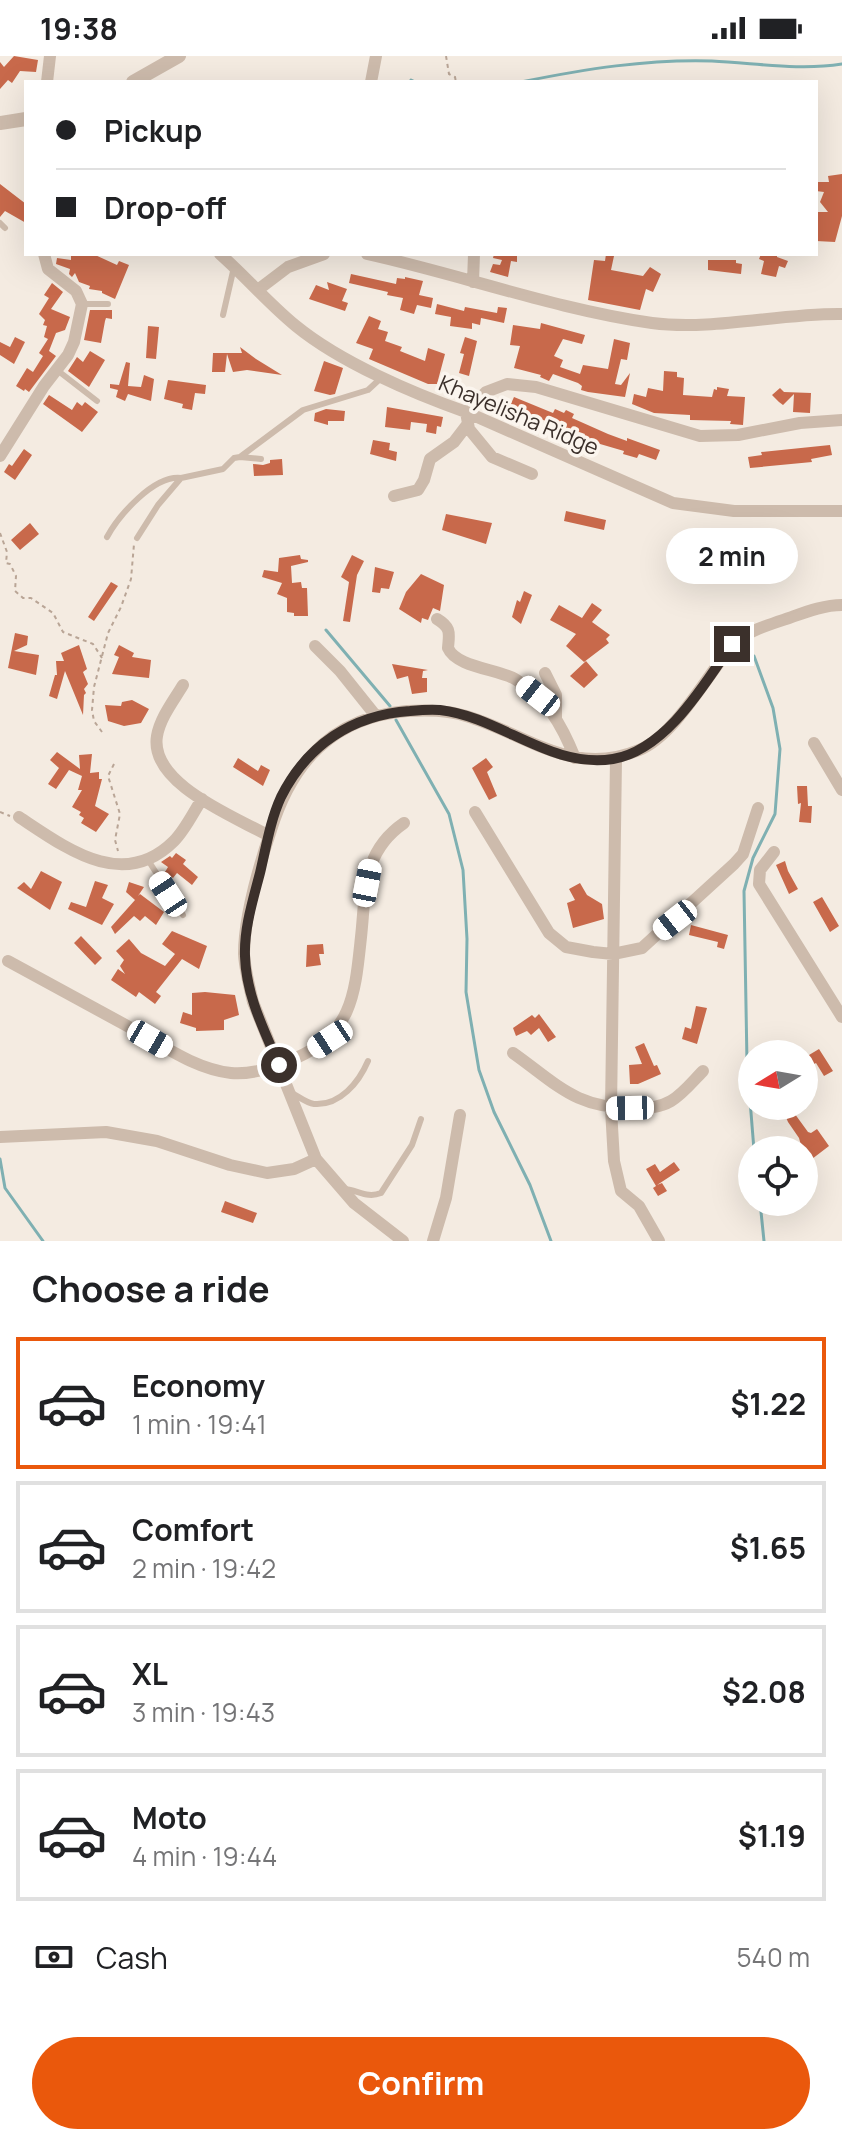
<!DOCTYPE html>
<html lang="en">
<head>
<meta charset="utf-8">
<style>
	:root { --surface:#fff; --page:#f6f6f6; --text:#202124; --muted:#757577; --line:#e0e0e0; --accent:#ea580c }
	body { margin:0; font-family:Manrope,sans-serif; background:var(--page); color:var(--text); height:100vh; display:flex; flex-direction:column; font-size:30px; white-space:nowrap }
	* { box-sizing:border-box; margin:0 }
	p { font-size:26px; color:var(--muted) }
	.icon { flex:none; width:44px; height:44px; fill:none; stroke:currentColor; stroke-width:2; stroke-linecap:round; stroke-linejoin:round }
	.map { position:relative; height:1185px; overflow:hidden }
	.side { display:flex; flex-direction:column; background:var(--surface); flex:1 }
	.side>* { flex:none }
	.hud { position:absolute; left:24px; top:24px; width:794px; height:176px; border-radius:0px; box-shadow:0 8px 32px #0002; display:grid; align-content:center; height:176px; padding:0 32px; background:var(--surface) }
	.needle { width:52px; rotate:259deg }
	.fabs { position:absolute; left:738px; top:984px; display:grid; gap:16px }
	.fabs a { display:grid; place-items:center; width:80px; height:80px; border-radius:50%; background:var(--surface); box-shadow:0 8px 32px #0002; font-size:40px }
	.end { position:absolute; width:36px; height:36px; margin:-18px; border:10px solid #3b302b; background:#fff; box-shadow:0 0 0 4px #fff }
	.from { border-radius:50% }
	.bubble { position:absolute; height:56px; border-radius:28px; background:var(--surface); box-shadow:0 8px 32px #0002; font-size:26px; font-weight:700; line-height:56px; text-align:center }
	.car { position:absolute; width:24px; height:48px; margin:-24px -12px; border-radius:10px; box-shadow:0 0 6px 2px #0007; background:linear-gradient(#fff 24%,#345 0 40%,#fff 0 76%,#345 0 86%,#fff 0) }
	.hud b { display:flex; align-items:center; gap:28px; height:76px; font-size:30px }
	.hud b+b { border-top:2px solid var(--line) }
	.hud i { width:20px; height:20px; background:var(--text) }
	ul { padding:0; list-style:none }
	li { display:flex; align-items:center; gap:24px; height:132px; margin:0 16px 12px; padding:0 16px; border:4px solid var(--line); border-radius:0px }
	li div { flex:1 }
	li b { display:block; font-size:30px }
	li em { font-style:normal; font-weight:700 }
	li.on { border-color:var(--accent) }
	li>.icon { width:72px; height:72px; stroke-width:1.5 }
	h2 { padding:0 32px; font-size:36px; line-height:96px }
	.pay { display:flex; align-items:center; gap:20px; height:88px; padding:0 32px; font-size:30px }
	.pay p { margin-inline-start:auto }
	.cta { display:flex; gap:16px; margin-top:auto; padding:16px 32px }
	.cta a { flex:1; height:92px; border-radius:48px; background:var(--accent); color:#fff; font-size:32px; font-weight:700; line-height:92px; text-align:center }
	.status { display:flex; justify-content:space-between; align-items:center; height:56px; padding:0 40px; background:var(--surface); direction:ltr }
	.status svg { height:22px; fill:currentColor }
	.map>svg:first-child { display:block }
</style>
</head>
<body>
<div class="status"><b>19:38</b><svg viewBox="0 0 49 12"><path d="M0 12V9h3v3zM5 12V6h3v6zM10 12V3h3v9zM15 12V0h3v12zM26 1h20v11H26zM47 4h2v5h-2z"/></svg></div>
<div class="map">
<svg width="842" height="1185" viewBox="0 0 842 1185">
	<rect width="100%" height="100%" fill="#f4ebe1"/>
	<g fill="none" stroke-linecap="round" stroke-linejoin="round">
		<path stroke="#7fb0b2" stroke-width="3" d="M411,24L415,26
			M521,26C585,13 647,3 712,5C756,7 799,15 842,8
			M326,574L390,650
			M396,664L449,758L463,814L467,883L466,936L479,1014L494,1056L530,1129L551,1185
			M754,1094L747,1007L744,835L753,802L775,758L780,693L773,652L754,600
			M0,1103L5,1132L43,1185
			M760,1146L764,1185"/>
	</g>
	<path fill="#c8694b" d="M14,0L38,4L36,16L20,15L12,27L8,24L0,33V6L4,11Z
		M842,118V160L835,186L816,185L817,156H828L820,146L824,136L816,135V126H829L828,120Z
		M0,128L26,148V167L5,155L0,161Z
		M71,198H93L117,209L119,205L129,209L115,243L102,237V235L89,233L90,230L79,226L75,217L72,221L69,218L70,213L56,208L57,202L71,204Z
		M494,198H517V206L511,205L508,221L490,216L493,208L500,209L502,204L493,202Z
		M606,198L614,200L611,214L643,220L650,211L661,218L653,236L646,233L640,254L588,244L594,204L605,205Z
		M761,198H777V201L788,205L785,212L779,210L776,221L761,218L764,205L759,203Z
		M708,204H736V207L742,208L741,218L708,214Z
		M351,218L396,228L397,222L405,223V221L423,225L419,239L433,242L431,252L417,249L414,258L400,254L403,242L387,239L388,236L349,227Z
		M327,226L347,233L342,245L348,247L345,255L309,243L316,229L329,234Z
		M52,227L63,236L51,253L70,261L65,274L56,277L49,295L56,300L29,336L25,333L24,335L16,330L27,312L33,316L43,300L39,297L48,283L44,281L47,270L43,269L45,264L39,258L49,242L44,239Z
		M437,248L464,255L465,251L497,257L498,251L507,252L504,267L481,262L480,269L472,267V273L450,270L451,261L435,258Z
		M90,254H112V263L106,262L105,265L101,287L84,284Z
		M369,260L381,265L378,273L388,276L385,285L402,291L400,295L425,305L428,292L445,298L437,328H428L369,303L373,293L356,287Z
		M541,267L585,279L582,288L563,283L554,300L563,304L560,311L580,318L583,309L608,313L614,283L630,287L627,304L621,303L615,328L621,329L630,317L625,341L588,336L581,334L582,330L578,327L553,318L549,325L540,321L541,319L514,312L520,290L510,289L513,269L540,273Z
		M148,270L159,271L156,303L146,302Z
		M15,281L25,286L14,308L0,299V286L10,291Z
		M465,281L477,285L469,320L459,317L464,298L460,297Z
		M240,291L256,303L282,319L247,314L233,316L227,298L225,316H212L213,297H242Z
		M90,295L105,304L89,331L68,315L77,301L83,306Z
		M324,305L343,312L335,338L330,339L314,335Z
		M126,306L130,307L128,330L141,331L144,319L154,323L151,345L128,338L125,345L116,341L118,334L110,332V328L119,329Z
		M664,315L677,316V321L684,322L683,339L712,341L714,333L717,334V331L729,333L727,340L745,341L743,369L730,368L731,365L690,364V359L654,357L632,348L634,338L646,341L648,332L663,335Z
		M168,324L206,329L205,338L195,337L192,354L182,352L183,348L164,343Z
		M780,332L784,336L811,337L810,357L793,356L794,338L783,349L779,346L772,339Z
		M49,339L72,354L77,346L82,350L85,346L98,356L82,376L43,348Z
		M514,341L553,357L555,353L564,357L566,354L574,358L572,362L608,378L627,385V382L660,394L656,404L639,398L637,402L623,398L624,395L583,383L585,378L568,372L567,374L510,350Z
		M387,351L443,361L441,371L437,370L436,378L426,376L427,368L411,366L410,374L385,371Z
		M326,353L345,355L344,365H328V369L314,365L315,357Z
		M373,384L390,387L389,394L397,396L396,405L370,398Z
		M830,389L832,399L811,403L812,406L750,412L748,401L762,399L761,396Z
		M24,393L32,399L15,424L4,416L9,408L12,410Z
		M282,403L283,419L254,420L253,408L263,409L270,407V404Z
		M566,455L606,464L604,474L564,465Z
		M446,458L492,467L486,488L442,474Z
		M30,467L39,478L20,494L11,484Z
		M300,499L301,503L308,504V506L291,510L292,527L301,526L302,532H307L308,560H294V557L287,556V542L277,538L282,527L262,521L264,514L278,516L279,502Z
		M352,499L364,505L357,519L350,566L343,565L349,526L341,521Z
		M375,511L394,516L389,533L381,532L380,537L372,536Z
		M421,518L444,529L440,555L433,552L428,564L422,562L421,567L399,553L406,536Z
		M111,526L118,530L94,565L88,561Z
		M524,535L532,539L521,568L512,561L517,544L520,546Z
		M592,547L602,554L592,566L610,579L606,583L609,587L584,606L566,590L576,578L550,564L559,549L582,562Z
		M15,577L28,580L27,589L14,595L39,599L36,619L8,612Z
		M79,589L87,613L83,616L88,628L84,633L86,637L84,639L83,659L65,615L57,643L49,640L55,619H57L56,605H64L61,597Z
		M119,589L134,597L132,601L151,604L149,622L112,618L119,601L114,599Z
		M586,605L598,619L584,632L570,620Z
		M392,608L428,614L423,615L422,622H427V636L412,638L408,620L397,623Z
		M132,644L149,653L141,667L124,670L108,665L105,649L121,650L122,646Z
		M57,696L80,713L79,699L92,698L90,717L99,716V723H102L95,750L109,758L96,776L81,767L84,762L79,759L81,756L72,751L82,734H78L82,720L69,714L56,733L48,728L59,712L50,704Z
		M238,702L258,715L261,709L270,714L263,730L233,711Z
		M486,702L493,711L487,716L497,740L489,744L472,712Z
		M797,730H807L808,750H812L811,767L799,766L801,747L798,748Z
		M176,797L186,804L183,808L198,821L192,829L177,817L173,822L165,816L168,811L161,806L170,800L172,802Z
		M785,805L788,815L798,833L789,838L776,809Z
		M41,815L62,826L50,854L17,832L24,826L31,833Z
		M95,825L108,829L102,842L114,848L102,869L68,853L71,846L86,851Z
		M129,826L144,831L138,840L140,838L164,856L156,869L145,860L140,865L134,860L115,878L111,871L135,844L126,836Z
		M580,827L587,839L602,848L604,863L573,872L567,847L575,844L569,833Z
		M822,841L839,870L830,876L813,846Z
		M691,869L728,879L724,893L717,891L718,886L689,879Z
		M172,875L207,890L199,913L182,903L156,936L161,940L155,948L139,936L136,941L111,924L118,913L125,918L120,910L124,904L116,895L129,883L141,897L165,910L175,898L162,888Z
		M81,880L102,902L95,909L74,887Z
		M323,888L324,898H319L321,909L306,911L307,889Z
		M205,936L235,939L239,959L224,964V974L196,975V972L180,967L183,956L192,959V937Z
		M696,950L707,952L697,988L682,983L685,971L691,973Z
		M539,958L556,981L548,986L539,972L531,979L527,975L516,980L513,972L532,959L535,962Z
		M644,987L654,1010L657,1009L661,1018L638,1028H630L629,1009L642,1008L635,991Z
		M819,993L833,1015L824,1020L816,1007L804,1014V1002Z
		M792,1054L808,1076L811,1077L817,1073L829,1090L812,1103L808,1097L804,1100L799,1082L788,1066L785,1059Z
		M674,1106L680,1114L657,1129L662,1127L667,1135L658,1140L653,1132L656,1130L646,1113L655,1108L660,1116Z
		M225,1145L257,1157L253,1167L221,1156Z"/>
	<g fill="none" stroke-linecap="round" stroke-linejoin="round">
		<path stroke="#b9a596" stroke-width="2" stroke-dasharray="4 4" stroke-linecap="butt" d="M446,0L449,18L455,21L456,26
			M0,477L7,496L6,507L10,508L16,520L15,535L23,542H31L53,557L63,576L93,588L102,602
			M102,676L94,665L92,654L94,631L108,577L121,551L131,523L134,488
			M114,708L108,720L120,758L115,784L118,795
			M0,756L10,760"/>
		<path stroke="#cdbbac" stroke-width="6" d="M0,167L5,172
			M82,248H108
			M223,259L234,211
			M57,314L97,345
			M240,401L261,403
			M107,481C119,459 154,419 181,422
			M137,482L158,449L181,422L223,413L234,402L240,401L303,354L368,334L381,322
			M148,804L183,859
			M290,1036C298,1040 306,1047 314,1048C340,1050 359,1026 368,1005
			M343,1133C357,1133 366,1143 381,1137L412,1089L421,1063"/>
		<path stroke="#cdbbac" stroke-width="12" d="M47,26L50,0
			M371,26L376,0
			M220,198C246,221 269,248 296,270C340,306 412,337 466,356L673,447L734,455H842
			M367,198C462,219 555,253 652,267C713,275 780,257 842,258
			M473,226L474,198
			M259,233L288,211L324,198
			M0,400L44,330L68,299L74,286L82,248L76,235L48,213L44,198
			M532,418L492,401L469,373L466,356L486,336L507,328L536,331L700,380L738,379L800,367L842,364
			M394,440L418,434L424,424L430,403L454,386L467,369
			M437,563C452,572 449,578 448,592C456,611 497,613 515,623C546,641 562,669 575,702
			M315,590L340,615L376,660
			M545,617L556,639V662
			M183,629C174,644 160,662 157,680C149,728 236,761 269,780
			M814,687L842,734
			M616,703L611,1053L614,1105L621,1135L639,1150L659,1185
			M475,756L549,877L566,891L593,896L613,898L642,892L734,808L743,798L758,752
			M19,761C66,792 123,836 174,785C185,774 193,757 202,743
			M774,796L760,814L759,828L842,961
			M8,905C49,927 90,950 131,972C162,989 195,1013 231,1017C252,1019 278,1010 296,1002C353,977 355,937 361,881C366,835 362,796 404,767
			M513,997C558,1029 576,1053 635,1052C648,1052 659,1052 671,1045C683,1038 693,1025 703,1015
			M0,1081L106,1076L157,1085L230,1109L267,1117L294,1113L316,1103
			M403,1185L354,1147L316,1103L253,946C249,930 245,914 244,898C244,860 259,810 271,774C292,706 333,661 407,655C428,654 446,654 466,660C527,678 572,722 639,694C669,682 697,637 716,611C722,603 727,593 734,587C750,574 771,568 789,562C806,556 824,549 842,549
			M433,1185L446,1142L460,1059"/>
		<path stroke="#cdbbac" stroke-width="14" d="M133,26L179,0
			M0,67L26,63"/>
	</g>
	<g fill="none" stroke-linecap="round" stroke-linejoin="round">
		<path stroke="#3b302b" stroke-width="10" d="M279,1009C264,974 246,939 245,900C244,872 253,844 260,817C266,792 270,765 281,741C307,689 352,659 410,655C420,654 431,653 440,654C501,661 550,713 613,703C666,694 704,629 732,588"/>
	</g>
	<g text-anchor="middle" stroke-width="7" stroke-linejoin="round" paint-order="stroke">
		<g font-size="22" fill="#3b302b" stroke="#fbf5ee">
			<text transform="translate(519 359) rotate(23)" y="8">Khayelisha Ridge</text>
		</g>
	</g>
</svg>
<div class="fabs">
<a><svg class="needle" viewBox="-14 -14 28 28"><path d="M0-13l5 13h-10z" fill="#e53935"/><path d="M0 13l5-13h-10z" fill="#757577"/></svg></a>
<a><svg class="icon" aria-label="locate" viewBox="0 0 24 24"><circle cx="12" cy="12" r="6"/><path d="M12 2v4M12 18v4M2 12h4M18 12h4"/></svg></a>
</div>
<i class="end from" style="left:279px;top:1009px"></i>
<i class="end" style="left:732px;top:588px"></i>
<div class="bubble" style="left:666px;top:472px;width:132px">2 min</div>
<i class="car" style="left:538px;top:640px;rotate:308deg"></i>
<i class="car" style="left:367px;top:827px;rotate:11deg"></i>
<i class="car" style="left:168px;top:838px;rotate:327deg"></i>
<i class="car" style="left:675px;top:864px;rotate:232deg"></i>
<i class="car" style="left:150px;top:983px;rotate:120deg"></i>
<i class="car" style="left:330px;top:983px;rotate:237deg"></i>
<i class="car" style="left:630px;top:1052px;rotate:269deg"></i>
<div class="hud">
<b><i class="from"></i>Pickup</b>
<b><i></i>Drop-off</b>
</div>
</div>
<section class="side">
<h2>Choose a ride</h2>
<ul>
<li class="on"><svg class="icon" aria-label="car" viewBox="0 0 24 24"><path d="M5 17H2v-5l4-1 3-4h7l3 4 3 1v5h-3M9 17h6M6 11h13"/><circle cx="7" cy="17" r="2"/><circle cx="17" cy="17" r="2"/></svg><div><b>Economy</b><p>1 min · 19:41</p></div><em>$1.22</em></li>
<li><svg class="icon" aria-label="car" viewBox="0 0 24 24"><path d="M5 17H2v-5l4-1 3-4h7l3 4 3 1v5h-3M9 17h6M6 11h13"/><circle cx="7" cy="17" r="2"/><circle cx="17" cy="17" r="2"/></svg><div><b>Comfort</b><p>2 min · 19:42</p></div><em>$1.65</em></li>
<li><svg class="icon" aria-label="car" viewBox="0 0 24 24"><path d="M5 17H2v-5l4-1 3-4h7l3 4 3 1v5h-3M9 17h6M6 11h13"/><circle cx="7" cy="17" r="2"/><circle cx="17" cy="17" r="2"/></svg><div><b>XL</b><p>3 min · 19:43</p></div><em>$2.08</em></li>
<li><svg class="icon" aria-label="car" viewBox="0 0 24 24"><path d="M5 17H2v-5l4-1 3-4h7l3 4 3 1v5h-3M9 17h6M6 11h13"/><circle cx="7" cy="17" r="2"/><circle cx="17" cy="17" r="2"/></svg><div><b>Moto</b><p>4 min · 19:44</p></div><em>$1.19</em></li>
</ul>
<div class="pay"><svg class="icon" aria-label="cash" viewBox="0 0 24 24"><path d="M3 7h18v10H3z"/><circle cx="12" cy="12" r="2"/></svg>Cash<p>540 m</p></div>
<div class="cta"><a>Confirm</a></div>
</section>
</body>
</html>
